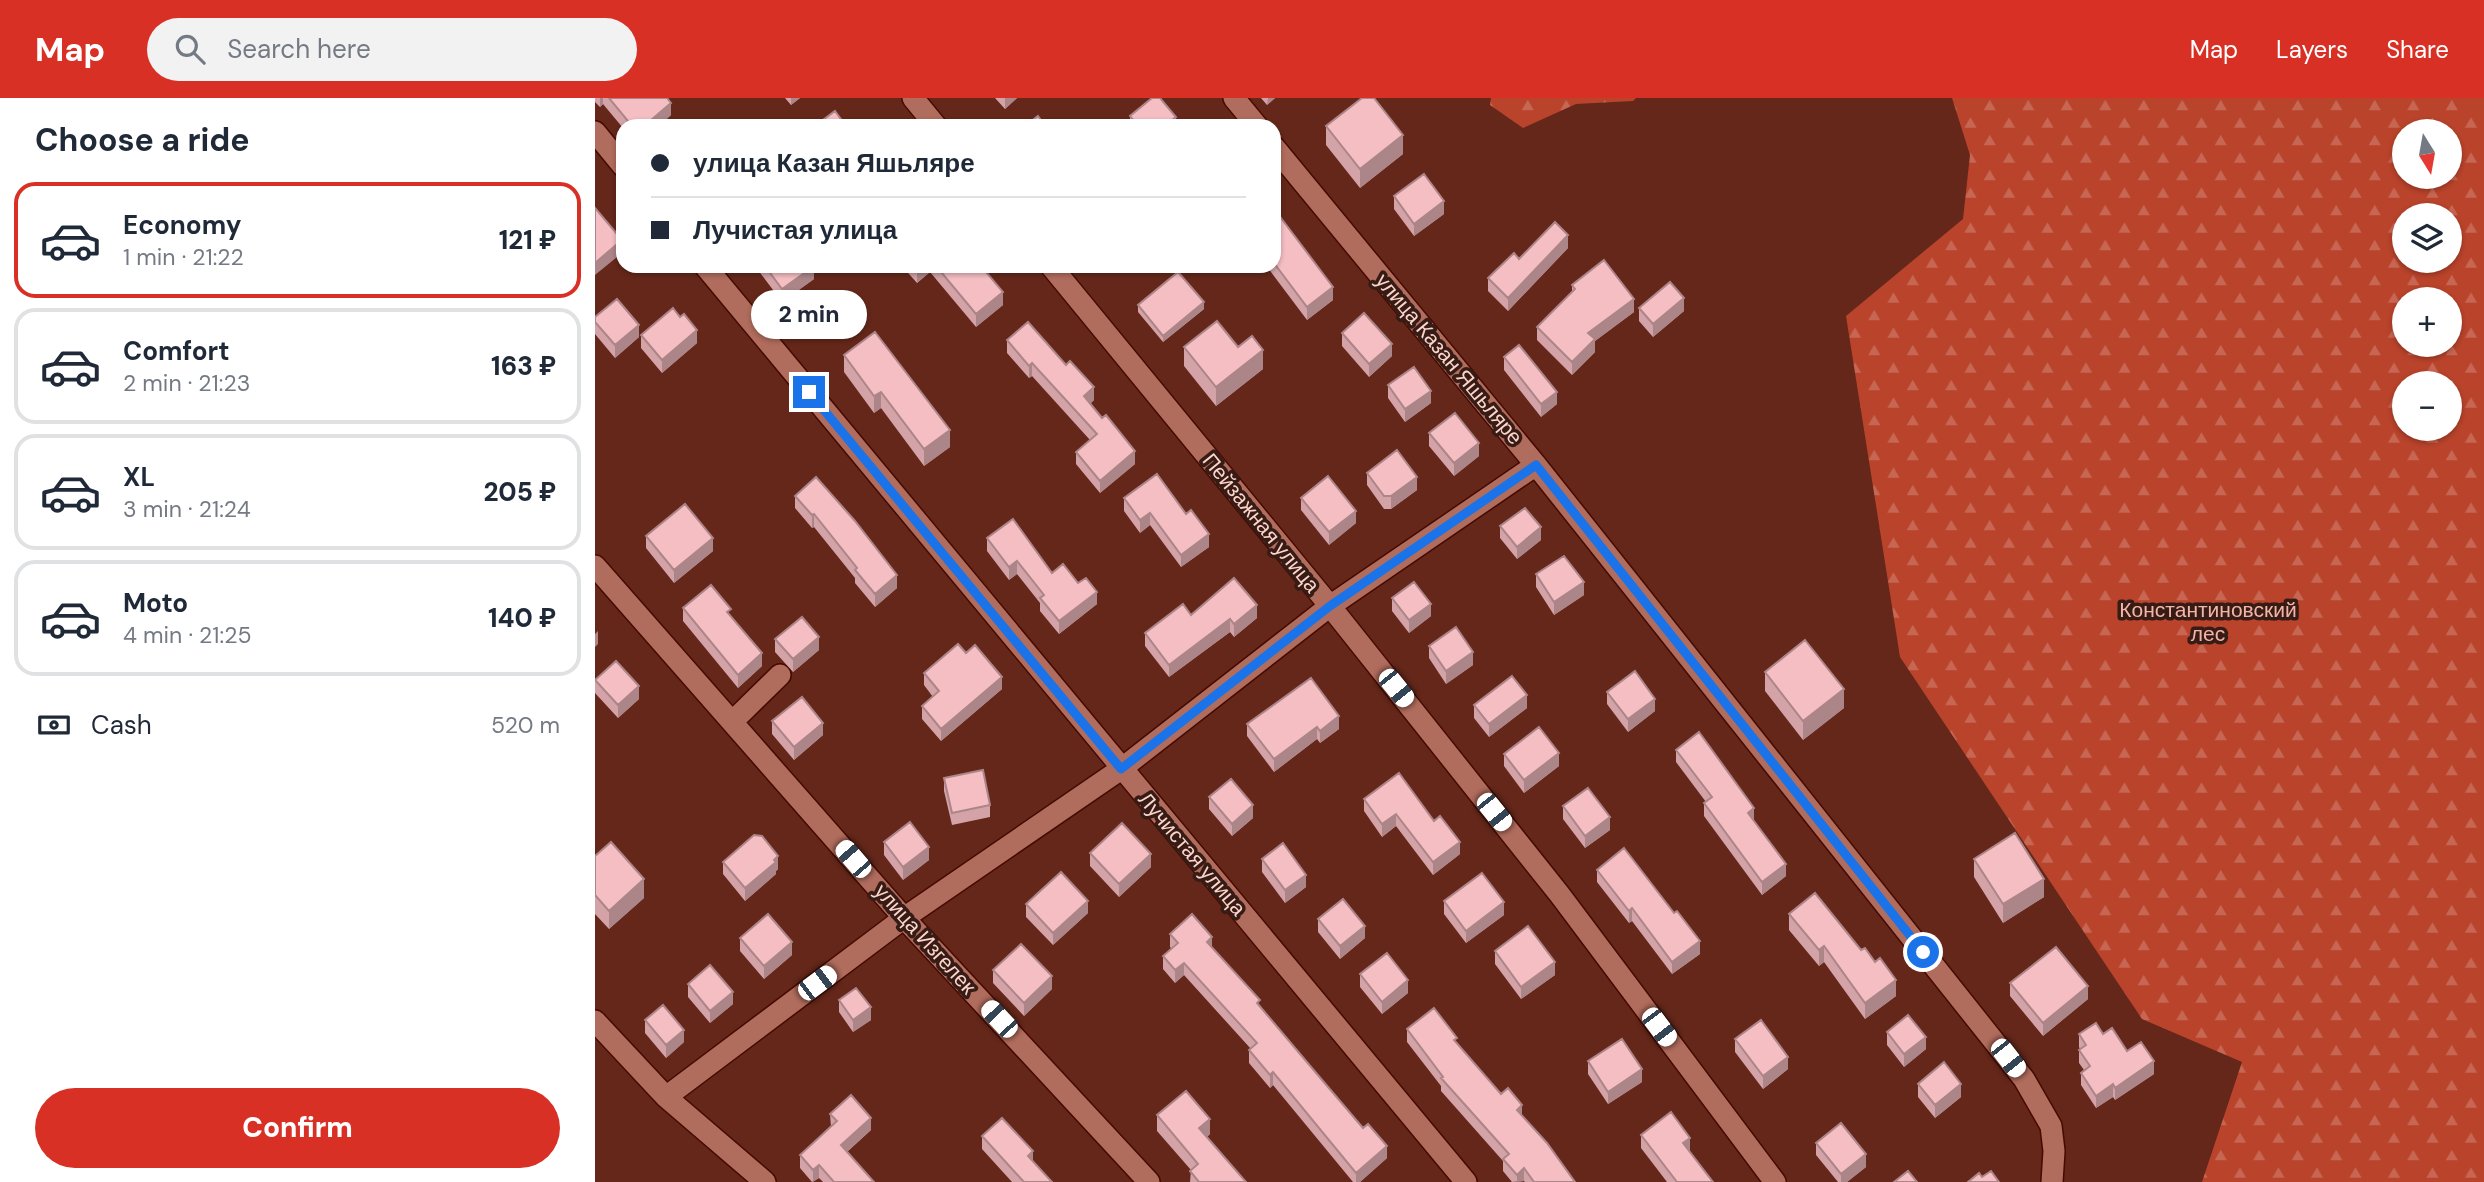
<!DOCTYPE html>
<html lang="en">
<head>
<meta charset="utf-8">
<style>
	:root { --surface:#fff; --page:#f2f2f3; --text:#1f2937; --muted:#747a83; --line:#e0e1e3; --accent:#d93025 }
	body { margin:0; font-family:"DM Sans",sans-serif; background:var(--page); color:var(--text); height:100vh; display:flex; flex-direction:column; font-size:26px; white-space:nowrap }
	* { box-sizing:border-box; margin:0 }
	p { font-size:23px; color:var(--muted) }
	.icon { flex:none; width:38px; height:38px; fill:none; stroke:currentColor; stroke-width:2; stroke-linecap:round; stroke-linejoin:round }
	.map { position:relative; flex:1; overflow:hidden }
	.details { display:flex; flex-direction:column; background:var(--surface); width:595px }
	.details>* { flex:none }
	.banner { position:absolute; left:21px; top:21px; width:665px; height:154px; border-radius:21px; box-shadow:0 2px 5px #0004; display:grid; align-content:center; height:154px; padding:0 35px; background:var(--surface) }
	.needle { width:46px; rotate:169deg }
	.fabs { position:absolute; left:1797px; top:21px; display:grid; gap:14px }
	.fabs a { display:grid; place-items:center; width:70px; height:70px; border-radius:50%; background:var(--surface); box-shadow:0 2px 5px #0004; font-size:35px }
	.end { position:absolute; width:32px; height:32px; margin:-16px; border:9px solid #1a73e8; background:#fff; box-shadow:0 0 0 4px #fff }
	.from { border-radius:50% }
	.bubble { position:absolute; height:49px; border-radius:24px; background:var(--surface); box-shadow:0 2px 5px #0004; font-size:23px; font-weight:800; line-height:49px; text-align:center }
	.car { position:absolute; width:21px; height:42px; margin:-21px -10px; border-radius:9px; box-shadow:0 0 5px 2px #0007; background:linear-gradient(#fff 24%,#345 0 40%,#fff 0 76%,#345 0 86%,#fff 0) }
	.banner b { display:flex; align-items:center; gap:24px; height:66px; font-size:26px }
	.banner b+b { border-top:2px solid var(--line) }
	.banner i { width:18px; height:18px; background:var(--text) }
	ul { padding:0; list-style:none }
	li { display:flex; align-items:center; gap:21px; height:116px; margin:0 14px 10px; padding:0 21px; border:4px solid var(--line); border-radius:21px }
	li div { flex:1 }
	li b { display:block; font-size:26px }
	li em { font-style:normal; font-weight:800 }
	li.selected { border-color:var(--accent) }
	li>.icon { width:63px; height:63px; stroke-width:1.5 }
	h2 { padding:0 35px; font-size:32px; line-height:84px }
	.pay { display:flex; align-items:center; gap:18px; height:77px; padding:0 35px; font-size:26px }
	.pay p { margin-inline-start:auto }
	.action { display:flex; gap:14px; margin-top:auto; padding:14px 35px }
	.action a { flex:1; height:80px; border-radius:42px; background:var(--accent); color:#fff; font-size:28px; font-weight:800; line-height:80px; text-align:center }
	header { display:flex; align-items:center; gap:42px; box-sizing:border-box; height:98px; padding:0 35px; background:var(--accent); color:#fff }
	header strong { font-size:33px }
	nav { display:flex; gap:38px; margin-inline-start:auto; font-size:24px }
	.search { width:490px; height:63px; background:var(--page); display:flex; align-items:center; gap:18px; box-sizing:border-box; padding:0 24px; border-radius:38px; color:var(--muted); font-size:26px }
	main { display:flex; flex:1; min-height:0 }
	.map>svg:first-child { display:block }
</style>
</head>
<body>
<header>
<strong>Map</strong>
<div class="search"><svg class="icon" aria-label="search" viewBox="0 0 24 24"><circle cx="10" cy="10" r="6"/><path d="M15 15l6 6"/></svg>Search here</div>
<nav><a>Map</a><a>Layers</a><a>Share</a></nav>
</header>
<main>
<section class="details">
<h2>Choose a ride</h2>
<ul>
<li class="selected"><svg class="icon" aria-label="car" viewBox="0 0 24 24"><path d="M5 17H2v-5l4-1 3-4h7l3 4 3 1v5h-3M9 17h6M6 11h13"/><circle cx="7" cy="17" r="2"/><circle cx="17" cy="17" r="2"/></svg><div><b>Economy</b><p>1 min · 21:22</p></div><em>121 ₽</em></li>
<li><svg class="icon" aria-label="car" viewBox="0 0 24 24"><path d="M5 17H2v-5l4-1 3-4h7l3 4 3 1v5h-3M9 17h6M6 11h13"/><circle cx="7" cy="17" r="2"/><circle cx="17" cy="17" r="2"/></svg><div><b>Comfort</b><p>2 min · 21:23</p></div><em>163 ₽</em></li>
<li><svg class="icon" aria-label="car" viewBox="0 0 24 24"><path d="M5 17H2v-5l4-1 3-4h7l3 4 3 1v5h-3M9 17h6M6 11h13"/><circle cx="7" cy="17" r="2"/><circle cx="17" cy="17" r="2"/></svg><div><b>XL</b><p>3 min · 21:24</p></div><em>205 ₽</em></li>
<li><svg class="icon" aria-label="car" viewBox="0 0 24 24"><path d="M5 17H2v-5l4-1 3-4h7l3 4 3 1v5h-3M9 17h6M6 11h13"/><circle cx="7" cy="17" r="2"/><circle cx="17" cy="17" r="2"/></svg><div><b>Moto</b><p>4 min · 21:25</p></div><em>140 ₽</em></li>
</ul>
<div class="pay"><svg class="icon" aria-label="cash" viewBox="0 0 24 24"><path d="M3 7h18v10H3z"/><circle cx="12" cy="12" r="2"/></svg>Cash<p>520 m</p></div>
<div class="action"><a>Confirm</a></div>
</section>
<div class="map">
<svg width="1889" height="1084" viewBox="0 0 1889 1084">
	<defs>
		<pattern id="forest-firs" width="22" height="20" patternUnits="userSpaceOnUse" patternTransform="scale(1.75)"><rect width="22" height="20" fill="#b9432b"/><path d="M5 1l3.5 6h-7zM16 11l3.5 6h-7z" fill="#c76652"/></pattern>
	</defs>
	<rect width="100%" height="100%" fill="#64271a"/>
	<path fill="url(#forest-firs)" fill-rule="evenodd" d="M896,0H1041L1038,3L981,6L928,30L895,7Z
		M1357,0H1889V1084H1607L1647,964L1547,921L1305,559L1251,218L1368,121L1375,57ZM1810,33H1855V79H1810ZM1810,117H1855V163H1810ZM1810,201H1855V247H1810ZM1810,285H1855V331H1810Z"/>
	<g fill="none" stroke-linecap="round" stroke-linejoin="round">
		<defs>
			<path id="minor" d="M318,0L341,28
				M639,0L662,28
				M0,34L28,68
				M679,49L941,367L1429,981L1456,1028L1459,1053L1457,1084
				M110,168L871,1084
				M456,168L735,508L965,797L1180,1084
				M0,468L309,820L554,1084
				M137,624L185,577
				M0,923L71,999L170,1084
				M71,999L309,820L526,671L735,508L941,367"/>
		</defs>
		<use href="#minor" stroke="#460a01" stroke-width="24"/>
		<use href="#minor" stroke="#b06c5d" stroke-width="21"/>
	</g>
	<path fill="#d3a3a8" d="M0,0H72L76,17L64,28H28V30L8,6L5,9L0,4Z
		M190,0H205L196,7Z
		M400,0H422L410,11Z
		M666,0H680L672,7Z
		M535,18L581,28H535Z
		M731,28L808,56L765,90L731,47Z
		M799,98L849,116L819,138L799,111Z
		M679,109L738,202L712,222L673,170L671,172L668,168H679Z
		M973,150L913,213L893,193V180L924,161Z
		M160,168H219V181L187,204Z
		M307,168H386L408,207L381,229L335,174L322,185Z
		M977,187L1039,214L1000,243V254L977,277L942,242V229L977,195Z
		M543,207L609,211L568,244L543,214Z
		M1044,210L1089,213L1058,239L1044,223Z
		M0,219L44,239L20,260L0,236Z
		M85,219L102,245L67,275L46,250V237Z
		M747,235L797,258L774,279L747,248Z
		M412,242L499,302L495,306L540,366L505,395L481,366V354L495,342L437,278L434,280L412,255Z
		M589,249H643L668,271L621,308L589,268Z
		M249,257L355,349L329,368L286,310L279,315L249,274Z
		M909,259L962,306L946,319L909,272Z
		M793,287L836,305L810,324L793,300Z
		M834,335L884,358L859,378L834,348Z
		M772,375L822,392L796,411H789L772,387Z
		M200,398L302,490L280,509L260,485V480L219,429L217,430L200,410Z
		M529,400L614,449L586,469L555,427L545,435L529,413Z
		M706,400L761,425L734,447L706,412Z
		M905,428L946,442L922,461L905,440Z
		M51,438L118,453L79,485L51,450Z
		M392,440L457,475L483,485L502,506L464,536L445,513V505L422,476L414,482L392,453Z
		M941,476L989,497L959,517L941,489Z
		M797,500L836,518L814,535L797,513Z
		M88,510L167,568L143,590L88,523Z
		M596,517L662,520L639,539L635,534L574,579L550,548V535Z
		M180,541L224,552L198,574L180,554Z
		M834,548L878,567L851,586L834,560Z
		M371,555L407,591L346,643L327,621V608L338,599L329,587V575Z
		M1170,574L1249,610L1208,642L1170,593Z
		M0,582L44,601L23,620L0,595Z
		M1012,594L1060,613L1033,634L1012,606Z
		M879,607L932,610L894,639L879,620Z
		M177,623L228,637L199,662L177,636Z
		M652,626L744,631L725,645L722,641L679,674L652,638Z
		M1081,652L1159,723L1191,778L1167,797L1109,718V705L1111,704L1081,664Z
		M909,656L964,668L929,695L909,668Z
		M349,680L395,707V719L357,727L349,693Z
		M614,699L658,720L637,738L614,711Z
		M769,701L839,723L865,756L838,777L801,728L787,739L769,713Z
		M968,708L1015,732L990,750L968,721Z
		M289,744L334,762L308,782L289,757Z
		M495,755L556,769L524,799L495,768Z
		M0,758L49,800L14,831L0,816Z
		M667,761L711,789L690,805L667,774Z
		M1379,761L1449,799L1408,825L1379,779Z
		M128,764L183,771L181,773V776L150,803L128,776Z
		M1002,772L1105,856L1077,876L1037,823L1034,825L1002,784Z
		M849,803L909,817L871,845L849,816Z
		M431,806L493,815L458,847L431,819Z
		M1194,816L1301,898L1270,921L1229,864L1224,868L1194,832Z
		M723,821L770,840L745,861L723,834Z
		M575,836L617,850L792,1060L765,1084H758L678,987L675,990L654,965V952L656,951L589,877L580,885L568,871V858L577,851L575,849Z
		M145,840L197,857L169,881L145,853Z
		M900,853L960,877L926,901L900,866Z
		M398,872L457,891L429,918L398,885Z
		M765,876L813,895L787,916L765,889Z
		M1415,885L1493,901L1448,938L1415,898Z
		M93,886L138,906L115,925L93,899Z
		M244,902L276,922L258,934L244,914Z
		M50,922L89,944L71,960L50,935Z
		M812,931L862,946L906,996L927,1017L980,1084H930L929,1083L917,1084L908,1073V1063L846,993V988L812,944Z
		M1292,934L1331,951L1309,969L1292,947Z
		M1484,936H1508L1532,953L1559,976L1520,1002L1518,999L1501,1010L1486,987V975L1489,972L1484,965V952L1485,951L1484,949Z
		M1140,941L1193,971L1168,991L1140,954Z
		M993,963L1047,984L1013,1006L993,976Z
		M1323,986L1366,999L1340,1020L1323,999Z
		M235,1016L276,1032L252,1054L279,1084H228L224,1080L217,1084L205,1070V1057L236,1029Z
		M562,1017L615,1036L612,1039L651,1084H595L596,1072L562,1033Z
		M1046,1037L1095,1053L1118,1084H1072L1046,1050Z
		M387,1038L438,1064L457,1084H417L387,1051Z
		M1221,1045L1271,1069L1252,1084H1243L1221,1057Z"/>
	<path fill="#ac8588" d="M5,0H8V6L5,9Z
		M196,0H205L196,7Z
		M410,0H422L410,11Z
		M673,0H680L672,7Z
		M76,5V17L64,28H49Z
		M581,19V28H569Z
		M808,37V56L765,90V71Z
		M849,103V116L819,138V126Z
		M973,137V150L913,213V200Z
		M27,142V155L0,177V165Z
		M219,168V181L187,204V191Z
		M327,168H335V174L322,185V173Z
		M738,189V202L712,222V209Z
		M408,194V207L381,229V216Z
		M1089,200V213L1058,239V226Z
		M1039,201V214L1000,243V254L977,277V264L993,235Z
		M609,204V211L568,244V238Z
		M44,227V239L20,260V247Z
		M102,232V245L67,275V262Z
		M797,246V258L774,279V266Z
		M668,252V271L621,308V289Z
		M437,265V278L434,280V268Z
		M499,289V302L489,311V298Z
		M836,293V305L810,324V311Z
		M286,294V310L279,315V298Z
		M962,294V306L946,319V306Z
		M355,332V349L329,368V351Z
		M884,345V358L859,378V365Z
		M540,353V366L505,395V383Z
		M822,379V392L796,411V398Z
		M761,413V425L734,447V434Z
		M555,415V427L545,435V422Z
		M219,416V429L217,430V417Z
		M946,429V442L922,461V449Z
		M614,436V449L586,469V457Z
		M118,440V453L79,485V472Z
		M422,463V476L414,482V469Z
		M302,477V490L280,509V496Z
		M989,484V497L959,517V504Z
		M502,494V506L464,536V523Z
		M836,506V518L814,535V522Z
		M662,507V520L639,539V526Z
		M635,521V534L574,579V567Z
		M3,533V546L0,549V536Z
		M224,539V552L198,574V561Z
		M878,554V567L851,586V573Z
		M167,555V568L143,590V577Z
		M407,579V591L346,643V631Z
		M44,588V601L23,620V607Z
		M1249,591V610L1208,642V623Z
		M932,597V610L894,639V626Z
		M1060,601V613L1033,634V621Z
		M744,618V631L725,645V633Z
		M228,625V637L199,662V649Z
		M722,629V641L679,674V661Z
		M964,655V668L929,695V682Z
		M658,707V720L637,738V726Z
		M1159,710V723L1153,715Z
		M801,716V728L787,739V726Z
		M1015,719V732L990,750V738Z
		M865,744V756L838,777V764Z
		M334,749V762L308,782V769Z
		M556,756V769L524,799V786Z
		M183,758V771L181,773V776L150,803V790Z
		M1191,766V778L1167,797V784Z
		M711,777V789L690,805V792Z
		M49,781V800L14,831V813Z
		M1449,781V799L1408,825V806Z
		M493,803V815L458,847V835Z
		M909,804V817L871,845V833Z
		M1037,810V823L1034,825V813Z
		M770,828V840L745,861V848Z
		M617,839V852L612,844Z
		M1105,843V856L1077,876V864Z
		M197,844V857L169,881V868Z
		M1229,848V864L1224,868V852Z
		M960,864V877L926,901V889Z
		M589,865V877L580,885V872Z
		M457,878V891L429,918V905Z
		M813,882V895L787,916V904Z
		M1301,882V898L1270,921V905Z
		M1493,888V901L1448,938V925Z
		M138,894V906L115,925V913Z
		M276,909V922L258,934V922Z
		M89,932V944L71,960V947Z
		M1331,939V951L1309,969V956Z
		M1193,959V971L1168,991V978Z
		M1559,963V976L1520,1002V990Z
		M1047,971V984L1013,1006V994Z
		M678,974V987L675,990V977Z
		M1366,986V999L1340,1020V1007Z
		M1518,986V999L1501,1010V998Z
		M927,1007V1020L922,1012Z
		M276,1020V1032L246,1059V1047Z
		M615,1021V1036L604,1045V1030Z
		M1095,1040V1053L1088,1058V1045Z
		M792,1048V1060L765,1084H761V1075Z
		M438,1053V1066L433,1058Z
		M1271,1056V1069L1252,1084H1246V1076Z
		M224,1067V1080L218,1084V1072Z
		M929,1070V1083L922,1084V1077Z"/>
	<path fill="#f5bec3" stroke="#ac8588" stroke-width="2" d="M14,0H72L76,5L49,28H37Z
		M557,0H565L581,19L569,28H543L535,18Z
		M767,0H779L808,37L765,71L731,28Z
		M240,13L251,28H220Z
		M443,18L450,28H430Z
		M829,76L849,103L819,126L799,98Z
		M679,109L683,116L738,189L712,209L679,165Z
		M0,110L27,142L0,165Z
		M960,124L973,137L913,200L893,180L919,155L924,161Z
		M1009,162L1039,201L993,235L1000,241L977,264L942,229L980,191L977,187Z
		M170,168H219L187,191Z
		M318,168H327L322,173Z
		M341,168H386L408,194L381,216Z
		M583,174L609,204L568,238L543,207Z
		M1075,184L1089,200L1058,226L1044,210Z
		M22,201L44,227L20,247L0,224V219Z
		M78,210L85,219L89,216L102,232L67,262L46,237Z
		M769,215L797,246L774,266L747,235Z
		M622,223L643,249L657,238L668,252L621,289L589,249Z
		M433,224L471,267L475,263L499,289L489,298L507,320L511,317L540,353L505,383L481,354L502,336L437,265L434,268L412,242Z
		M280,234L355,332L329,351L286,294L279,298L249,257Z
		M924,247L962,294L946,306L909,259Z
		M819,269L836,293L810,311L793,287Z
		M860,315L884,345L859,365L834,335Z
		M802,352L822,379L796,398H789L772,375Z
		M562,376L591,416L596,412L614,436L586,457L555,415L545,422L529,400Z
		M733,378L761,413L734,434L706,400Z
		M221,379L260,423L302,477L280,496L260,472L262,470L219,416L217,417L200,398Z
		M90,406L118,440L79,472L51,438Z
		M930,410L946,429L922,449L905,428Z
		M418,421L457,475L468,466L483,485L491,480L502,494L464,523L445,500L449,497L422,463L414,469L392,440Z
		M969,458L989,484L959,504L941,476Z
		M639,480L662,507L639,526L635,521L574,567L550,535L588,506L596,517Z
		M819,484L836,506L814,522L797,500Z
		M116,487L136,511L132,514L167,555L143,577L88,510Z
		M207,519L224,539L198,561L180,541Z
		M861,529L878,554L851,573L834,548Z
		M1210,542L1249,591L1208,623L1170,574Z
		M363,546L371,555L380,547L407,579L346,631L327,608L344,593L329,575Z
		M21,563L44,588L23,607L0,582Z
		M1040,573L1060,601L1033,621L1012,594Z
		M917,578L932,597L894,626L879,607Z
		M716,580L744,618L725,633L722,629L679,661L652,626Z
		M207,599L228,625L199,649L177,623Z
		M944,629L964,655L929,682L909,656Z
		M1104,634L1159,710L1153,715L1191,766L1167,784L1109,705L1117,699L1081,652Z
		M388,672L395,707L357,715L349,680Z
		M804,675L839,723L845,718L865,744L838,764L801,716L787,726L769,701Z
		M636,681L658,707L637,726L614,699Z
		M993,690L1015,719L990,738L968,708Z
		M315,724L334,749L308,769L289,744Z
		M527,725L556,756L524,786L495,755Z
		M1420,735L1449,781L1408,806L1379,761Z
		M159,737L167,738L183,758L179,762L181,764L150,790L128,764Z
		M16,744L49,781L14,813L0,797V758Z
		M688,745L711,777L690,792L667,761Z
		M1029,750L1079,815L1082,813L1105,843L1077,864L1037,810L1034,813L1002,772Z
		M466,774L493,803L458,835L431,806Z
		M887,775L909,804L871,833L849,803Z
		M1220,795L1266,852L1270,850L1280,864L1285,860L1301,882L1270,905L1229,848L1224,852L1194,816Z
		M748,801L770,828L745,848L723,821Z
		M173,816L197,844L169,868L145,840Z
		M597,816L617,839L612,844L665,902L662,905L722,976L768,1030L773,1026L792,1048L761,1075L678,974L675,977L654,952L662,945L589,865L580,872L568,858L583,845L575,836Z
		M933,828L960,864L926,889L900,853Z
		M426,846L457,878L429,905L398,872Z
		M1461,849L1493,888L1448,925L1415,885Z
		M792,855L813,882L787,904L765,876Z
		M115,867L138,894L115,913L93,886Z
		M261,890L276,909L258,922L244,902Z
		M68,907L89,932L71,947L50,922Z
		M839,910L862,940L859,942L906,996L913,990L927,1007L922,1012L952,1045L980,1084H939L929,1070L922,1077L908,1061L914,1056L846,980L848,979L812,931Z
		M1313,917L1331,939L1309,956L1292,934Z
		M1166,922L1193,959L1168,978L1140,941Z
		M1501,925L1508,936L1517,930L1532,953L1546,944L1559,963L1520,990L1518,986L1501,998L1486,975L1495,968L1484,952L1491,947L1484,936Z
		M1027,941L1047,971L1013,994L993,963Z
		M1349,964L1366,986L1340,1007L1323,986Z
		M591,993L615,1021L604,1030L651,1084H604L595,1073L603,1066L562,1017Z
		M256,997L276,1020L246,1047L279,1084H239L224,1067L218,1072L205,1057L242,1023L235,1016Z
		M1076,1014L1095,1040L1088,1045L1118,1084H1082L1046,1037Z
		M407,1020L438,1053L433,1058L457,1084H429L387,1038Z
		M1246,1025L1271,1056L1246,1076L1221,1045Z
		M1313,1073L1322,1084H1299Z
		M1396,1073L1404,1084H1373L1384,1075L1387,1079Z"/>
	<g fill="none" stroke-linecap="round" stroke-linejoin="round">
		<path stroke="#1a73e8" stroke-width="9" d="M214,294L526,671L735,508L941,367L1328,854"/>
	</g>
	<g text-anchor="middle" stroke-width="7" stroke-linejoin="round" paint-order="stroke">
		<g font-size="21" fill="#fcd5cc" stroke="#371b15">
			<text transform="translate(854 261) rotate(50)" y="7">улица Казан Яшьляре</text>
			<text transform="translate(666 425) rotate(51)" y="7">Пейзажная улица</text>
			<text transform="translate(597 756) rotate(50)" y="7">Лучистая улица</text>
			<text transform="translate(330 841) rotate(48)" y="7">улица Изгелек</text>
		</g>
		<g font-size="21" fill="#f3b5a7" stroke="#371b15">
			<text x="1613" y="519">Константиновский<tspan x="1613" dy="24">лес</tspan></text>
		</g>
	</g>
</svg>
<div class="fabs">
<a><svg class="needle" viewBox="-14 -14 28 28"><path d="M0-13l5 13h-10z" fill="#e53935"/><path d="M0 13l5-13h-10z" fill="#747a83"/></svg></a>
<a><svg class="icon" aria-label="layers" viewBox="0 0 24 24"><path d="M12 4l9 5-9 5-9-5zM3 14l9 5 9-5"/></svg></a>
<a>+</a>
<a>−</a>
</div>
<i class="end from" style="left:1328px;top:854px"></i>
<i class="end" style="left:214px;top:294px"></i>
<div class="bubble" style="left:156px;top:192px;width:116px">2 min</div>
<i class="car" style="left:801px;top:590px;rotate:141deg"></i>
<i class="car" style="left:899px;top:714px;rotate:141deg"></i>
<i class="car" style="left:258px;top:761px;rotate:319deg"></i>
<i class="car" style="left:222px;top:885px;rotate:53deg"></i>
<i class="car" style="left:404px;top:921px;rotate:317deg"></i>
<i class="car" style="left:1064px;top:929px;rotate:143deg"></i>
<i class="car" style="left:1413px;top:960px;rotate:142deg"></i>
<div class="banner">
<b><i class="from"></i>улица Казан Яшьляре</b>
<b><i></i>Лучистая улица</b>
</div>
</div>
</main>
</body>
</html>
